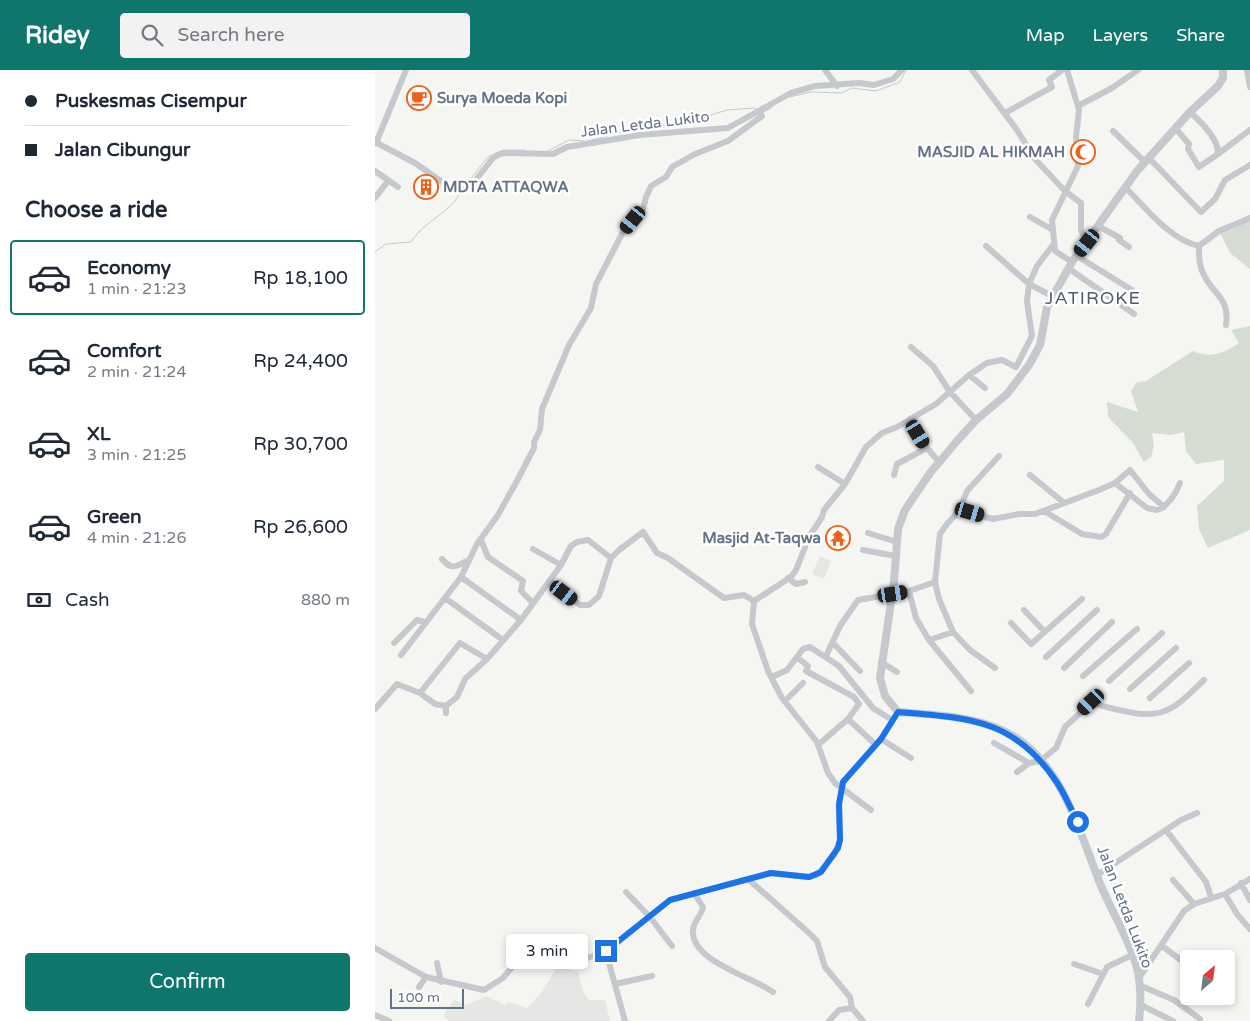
<!DOCTYPE html>
<html lang="en">
<head>
<meta charset="utf-8">
<style>
	:root { --surface:#fff; --page:#f2f2f3; --text:#1f2937; --muted:#747a83; --line:#e0e1e3; --accent:#0f766e }
	body { margin:0; font-family:"Varela Round",sans-serif; background:var(--page); color:var(--text); height:100vh; display:flex; flex-direction:column; font-size:19px; white-space:nowrap }
	* { box-sizing:border-box; margin:0 }
	p { font-size:16px; color:var(--muted) }
	.icon { flex:none; width:28px; height:28px; fill:none; stroke:currentColor; stroke-width:2; stroke-linecap:round; stroke-linejoin:round }
	.map { position:relative; flex:1; overflow:hidden }
	.side { display:flex; flex-direction:column; background:var(--surface); width:375px }
	.side>* { flex:none }
	.banner { display:grid; align-content:center; height:110px; padding:0 25px; background:var(--surface) }
	.needle { width:32px; rotate:28deg }
	.tools { position:absolute; left:805px; top:880px; display:grid; gap:10px }
	.tools a { display:grid; place-items:center; width:55px; height:55px; border-radius:5px; background:var(--surface); box-shadow:0 2px 8px #0003; font-size:25px }
	.scale { position:absolute; left:15px; bottom:12px; width:74px; box-sizing:border-box; padding-left:5px; border:2px solid #637285; border-top:0; font-size:14px; line-height:18px; white-space:nowrap; color:#637285; -webkit-text-stroke:4px #fff; paint-order:stroke }
	.end { position:absolute; width:22px; height:22px; margin:-11px; border:6px solid #1a73e8; background:#fff; box-shadow:0 0 0 2px #fff }
	.from { border-radius:50% }
	.bubble { position:absolute; height:35px; border-radius:5px; background:var(--surface); box-shadow:0 2px 8px #0003; font-size:16px; font-weight:600; line-height:35px; text-align:center }
	.car { position:absolute; width:15px; height:30px; margin:-15px -8px; border-radius:6px; box-shadow:0 0 4px 1px #0007; background:linear-gradient(#222 24%,#8ab4d8 0 40%,#222 0 76%,#8ab4d8 0 86%,#222 0) }
	.banner b { display:flex; align-items:center; gap:18px; height:48px; font-size:19px }
	.banner b+b { border-top:1px solid var(--line) }
	.banner i { width:12px; height:12px; background:var(--text) }
	ul { padding:0; list-style:none }
	li { display:flex; align-items:center; gap:15px; height:75px; margin:0 10px 8px; padding:0 15px; border:2px solid transparent; border-radius:5px }
	li div { flex:1 }
	li b { display:block; font-size:19px }
	li em { font-style:normal; font-weight:600 }
	li.current { border-color:var(--accent) }
	li>.icon { width:45px; height:45px; stroke-width:1.5 }
	h2 { padding:0 25px; font-size:22px; line-height:60px }
	.pay { display:flex; align-items:center; gap:12px; height:55px; padding:0 25px; font-size:19px }
	.pay p { margin-inline-start:auto }
	.action { display:flex; gap:10px; margin-top:auto; padding:10px 25px }
	.action a { flex:1; height:58px; border-radius:5px; background:var(--accent); color:#fff; font-size:20px; font-weight:600; line-height:58px; text-align:center }
	header { display:flex; align-items:center; gap:30px; box-sizing:border-box; height:70px; padding:0 25px; background:var(--accent); color:#fff }
	header strong { font-size:24px }
	nav { display:flex; gap:28px; margin-inline-start:auto; font-size:18px }
	.search { width:350px; height:45px; background:var(--page); display:flex; align-items:center; gap:12px; box-sizing:border-box; padding:0 18px; border-radius:5px; color:var(--muted); font-size:19px }
	main { display:flex; flex:1; min-height:0 }
	.map>svg:first-child { display:block }
</style>
</head>
<body>
<header>
<strong>Ridey</strong>
<div class="search"><svg class="icon" aria-label="search" viewBox="0 0 24 24"><circle cx="10" cy="10" r="6"/><path d="M15 15l6 6"/></svg>Search here</div>
<nav><a>Map</a><a>Layers</a><a>Share</a></nav>
</header>
<main>
<section class="side">
<div class="banner">
<b><i class="from"></i>Puskesmas Cisempur</b>
<b><i></i>Jalan Cibungur</b>
</div>
<h2>Choose a ride</h2>
<ul>
<li class="current"><svg class="icon" aria-label="car" viewBox="0 0 24 24"><path d="M5 17H2v-5l4-1 3-4h7l3 4 3 1v5h-3M9 17h6M6 11h13"/><circle cx="7" cy="17" r="2"/><circle cx="17" cy="17" r="2"/></svg><div><b>Economy</b><p>1 min · 21:23</p></div><em>Rp 18,100</em></li>
<li><svg class="icon" aria-label="car" viewBox="0 0 24 24"><path d="M5 17H2v-5l4-1 3-4h7l3 4 3 1v5h-3M9 17h6M6 11h13"/><circle cx="7" cy="17" r="2"/><circle cx="17" cy="17" r="2"/></svg><div><b>Comfort</b><p>2 min · 21:24</p></div><em>Rp 24,400</em></li>
<li><svg class="icon" aria-label="car" viewBox="0 0 24 24"><path d="M5 17H2v-5l4-1 3-4h7l3 4 3 1v5h-3M9 17h6M6 11h13"/><circle cx="7" cy="17" r="2"/><circle cx="17" cy="17" r="2"/></svg><div><b>XL</b><p>3 min · 21:25</p></div><em>Rp 30,700</em></li>
<li><svg class="icon" aria-label="car" viewBox="0 0 24 24"><path d="M5 17H2v-5l4-1 3-4h7l3 4 3 1v5h-3M9 17h6M6 11h13"/><circle cx="7" cy="17" r="2"/><circle cx="17" cy="17" r="2"/></svg><div><b>Green</b><p>4 min · 21:26</p></div><em>Rp 26,600</em></li>
</ul>
<div class="pay"><svg class="icon" aria-label="cash" viewBox="0 0 24 24"><path d="M3 7h18v10H3z"/><circle cx="12" cy="12" r="2"/></svg>Cash<p>880 m</p></div>
<div class="action"><a>Confirm</a></div>
</section>
<div class="map">
<svg width="875" height="951" viewBox="0 0 875 951">
	<rect width="100%" height="100%" fill="#f5f6f2"/>
	<path fill="#e6e7e5" d="M445,486L456,491L449,509L437,504Z
		M183,896L203,902L209,923L214,930H230L235,951H74L68,946L79,929L90,935L112,926L130,935L134,932L152,938L166,923Z"/>
	<path fill="#d5ddd2" d="M875,148V199L855,183L844,161Z
		M875,256V460L833,478L824,459L822,436L849,411V390L821,394L811,381L809,362L796,365L777,363L779,376L776,387L769,392L758,373L733,347L732,332L763,342L756,321L762,312L771,311L818,281C835,289 849,283 864,273L856,260Z"/>
	<g fill="none" stroke-linecap="round" stroke-linejoin="round">
		<path stroke="#c1cad0" stroke-width="1" d="M415,27L436,22L466,23L477,18L501,21L525,12L531,0
			M389,42L396,38
			M213,71L262,58L286,56L326,48L352,40L379,38L382,40
			M129,80H150
			M173,81L194,70L209,71
			M90,116L113,87L123,82
			M0,182L11,174L36,172C49,151 74,144 86,122"/>
		<path stroke="#c5c8cc" stroke-width="6" d="M450,0L462,16
			M597,0L642,60L660,89L690,121L706,133V160L712,173
			M692,0L704,40L701,67L703,96L677,150L680,181L697,192
			M872,0L875,17
			M703,36L737,18L763,0
			M630,43L677,17L674,10L687,0
			M801,59L814,74L813,79L824,97L843,84C844,69 826,52 815,42
			M738,61L770,92
			M0,72L40,93L73,116L90,119L96,116L118,88L127,83L178,84L192,77L265,65L353,58L416,23L440,16L484,13L499,15L518,9L527,0
			M1,73L31,0
			M843,84L875,60
			M774,88L826,142L840,129L850,110L875,95
			M0,101L23,117
			M750,117C770,137 795,170 824,176C824,187 824,197 830,207C840,226 855,229 851,255
			M0,128L13,111
			M655,147L678,160
			M723,156L745,168L744,170L754,177
			M611,176L654,214L677,226
			M824,176L844,161L875,148
			M702,186L757,220
			M693,198L759,244
			M536,277L558,296L575,322L601,350
			M594,305L610,318
			M535,349L552,378L564,392
			M443,397L470,414
			M519,405L522,394L552,378
			M655,405L688,432
			M740,413L772,438L782,440C793,436 801,424 805,413
			M584,441L618,449L644,444H660L724,420L740,413L755,400L774,424L789,437
			M669,441L707,464L726,467L731,464L755,423
			M493,463L522,472
			M106,470L113,487L148,511L146,521L158,533
			M158,479L186,495
			M488,480L521,486
			M67,489C77,501 81,496 92,491
			M86,507L146,550
			M413,508L421,514L430,512
			M174,511L205,535H214L224,526L236,488L244,480L268,462L282,483L293,488L349,528L369,525L379,531
			M534,521L541,548L554,570L596,621
			M70,528L128,570
			M649,540L670,562
			M636,553L656,574L707,529
			M554,570L578,562
			M19,573L42,550L50,552
			M458,573L485,601
			M26,585L86,507L102,474L123,445L143,409L159,378V372L165,360L167,339L194,275L216,238L221,214L248,162L268,140L271,127L276,116L291,107L297,97L320,84L353,71L387,46L385,41
			M451,586L465,556L483,530L534,521L560,512
			M671,587L722,540
			M423,588L433,596L431,601L479,627L484,634L473,649
			M506,592L522,602
			M620,598L595,580L578,562L564,529L560,512L565,464L572,454L584,441L592,421L624,386
			M689,598L737,552
			M708,606L762,559
			M397,607L412,600L428,579L435,577L464,596L498,638L517,650
			M734,611L787,563
			M755,619L801,578
			M45,623L60,634L71,636L82,627L90,609L112,589
			M775,628L814,593
			M410,631L428,613
			M71,636V643
			M0,639L22,614L45,623L85,573L112,589L146,550L186,495L196,476L202,472L213,470L236,488
			M506,669L536,688
			M619,673L654,693
			M443,675L473,649L501,675
			M642,702L654,693L665,691L681,678L690,657L716,633C739,638 774,652 796,638C808,632 819,619 829,610
			M496,740L460,713L453,703L442,672L407,628L393,601L377,554L379,531L416,507L421,500L434,467L447,447L449,440L470,414L491,377L507,363L522,357L561,334L594,305L612,293L627,290L641,297L657,266L652,231L654,214L662,196L678,175
			M791,760L831,812L836,827
			M722,805L806,750L822,743
			M373,809L433,862L442,871L450,897L475,927L477,938L488,951
			M798,810L819,834
			M866,813L875,830
			M251,822L275,847L297,876
			M319,823L328,837C327,845 319,851 318,859C314,891 378,907 398,922
			M850,824L862,844L875,859
			M787,876L814,896
			M0,878L51,907L109,920L128,908L153,878H159L186,888L209,889L231,882L295,830L395,803L434,807L442,805L459,785L465,770L464,734L468,712L506,669L523,642
			M231,882L250,951
			M62,893L66,912
			M699,894L728,904
			M764,908L809,841L819,834L850,824L875,809
			M240,914L277,906
			M764,915L799,930L825,949
			M44,917L51,907
			M713,934L732,897L757,885
			M766,935L798,951
			M0,945L14,951
			M454,951L464,940L477,938"/>
		<path stroke="#c5c8cc" stroke-width="8" d="M764,951C766,935 766,918 763,902C755,870 736,841 724,811C706,765 688,699 643,669C609,646 562,645 523,642L510,626L505,608L519,512L523,459L530,440L555,403L582,371L601,350L632,324L654,295L665,275L672,237L697,192L762,101L815,42L843,16L848,8V0"/>
	</g>
	<g fill="none" stroke-linecap="round" stroke-linejoin="round">
		<path stroke="#1a73e8" stroke-width="6" d="M231,881L295,830L396,803L434,807L446,802L463,778L465,770L464,734L468,712L506,669L523,642C593,648 638,648 681,711C690,724 695,738 703,752"/>
	</g>
	<defs>
		<symbol id="cafe-ring" viewBox="-11 -11 22 22"><circle r="9.5" fill="#fff" stroke="#ed621a" stroke-width="1.5"/><path d="M-5.5-4.5H6V0H3Q3 3.5 0 3.5H-2.5Q-5.5 3.5-5.5 0ZM3-3.2v2h1.7v-2ZM-6 4.5H4V6H-6Z" fill="#ed621a"/></symbol>
		<symbol id="mosque-ring" viewBox="-11 -11 22 22"><circle r="9.5" fill="#fff" stroke="#ed621a" stroke-width="1.5"/><path d="M3.5-4.9A6 6 0 1 0 3.5 4.9A5 5 0 1 1 3.5-4.9Z" fill="#ed621a"/></symbol>
		<symbol id="building-ring" viewBox="-11 -11 22 22"><circle r="9.5" fill="#fff" stroke="#ed621a" stroke-width="1.5"/><path d="M-4-6H4V6H1V3H-1V6H-4ZM-2.5-4.3h1.7v1.8h-1.7ZM.8-4.3h1.7v1.8H.8ZM-2.5-1h1.7V.8h-1.7ZM.8-1h1.7V.8H.8Z" fill="#ed621a"/></symbol>
		<symbol id="temple-ring" viewBox="-11 -11 22 22"><circle r="9.5" fill="#fff" stroke="#ed621a" stroke-width="1.5"/><path d="M0-6L5-2H3V0L6.5 2.5H4V6H1.5V3h-3V6H-4V2.5H-6.5L-3 0V-2H-5Z" fill="#ed621a"/></symbol>
	</defs>
	<g fill-rule="evenodd">
		<use href="#cafe-ring" x="30" y="14" width="28" height="28"/>
		<use href="#mosque-ring" x="694" y="68" width="28" height="28"/>
		<use href="#building-ring" x="37" y="103" width="28" height="28"/>
		<use href="#temple-ring" x="449" y="454" width="28" height="28"/>
	</g>
	<g text-anchor="middle" stroke-width="5" stroke-linejoin="round" paint-order="stroke">
		<g font-size="15" font-weight="bold" fill="#637285" stroke="#fff" text-anchor="start">
			<text x="62" y="33">Surya Moeda Kopi</text>
			<text x="690" y="87" text-anchor="end">MASJID AL HIKMAH</text>
			<text x="68" y="122">MDTA ATTAQWA</text>
			<text x="446" y="473" text-anchor="end">Masjid At-Taqwa</text>
		</g>
		<g font-size="15" fill="#637285" stroke="#fff">
			<text transform="translate(270 54) rotate(-7)" y="5">Jalan Letda Lukito</text>
			<text transform="translate(750 837) rotate(69)" y="5">Jalan Letda Lukito</text>
		</g>
		<g font-size="18" letter-spacing="1" fill="#515c69" stroke="#fff">
			<text x="718" y="234">JATIROKE</text>
		</g>
	</g>
</svg>
<div class="tools">
<a><svg class="needle" viewBox="-14 -14 28 28"><path d="M0-13l5 13h-10z" fill="#e53935"/><path d="M0 13l5-13h-10z" fill="#747a83"/></svg></a>
</div>
<div class="scale">100 m</div>
<i class="end from" style="left:703px;top:752px"></i>
<i class="end" style="left:231px;top:881px"></i>
<div class="bubble" style="left:131px;top:864px;width:82px">3 min</div>
<i class="car" style="left:258px;top:150px;rotate:219deg"></i>
<i class="car" style="left:712px;top:173px;rotate:219deg"></i>
<i class="car" style="left:543px;top:364px;rotate:149deg"></i>
<i class="car" style="left:595px;top:442px;rotate:106deg"></i>
<i class="car" style="left:189px;top:523px;rotate:127deg"></i>
<i class="car" style="left:518px;top:524px;rotate:81deg"></i>
<i class="car" style="left:716px;top:632px;rotate:227deg"></i>
</div>
</main>
</body>
</html>
